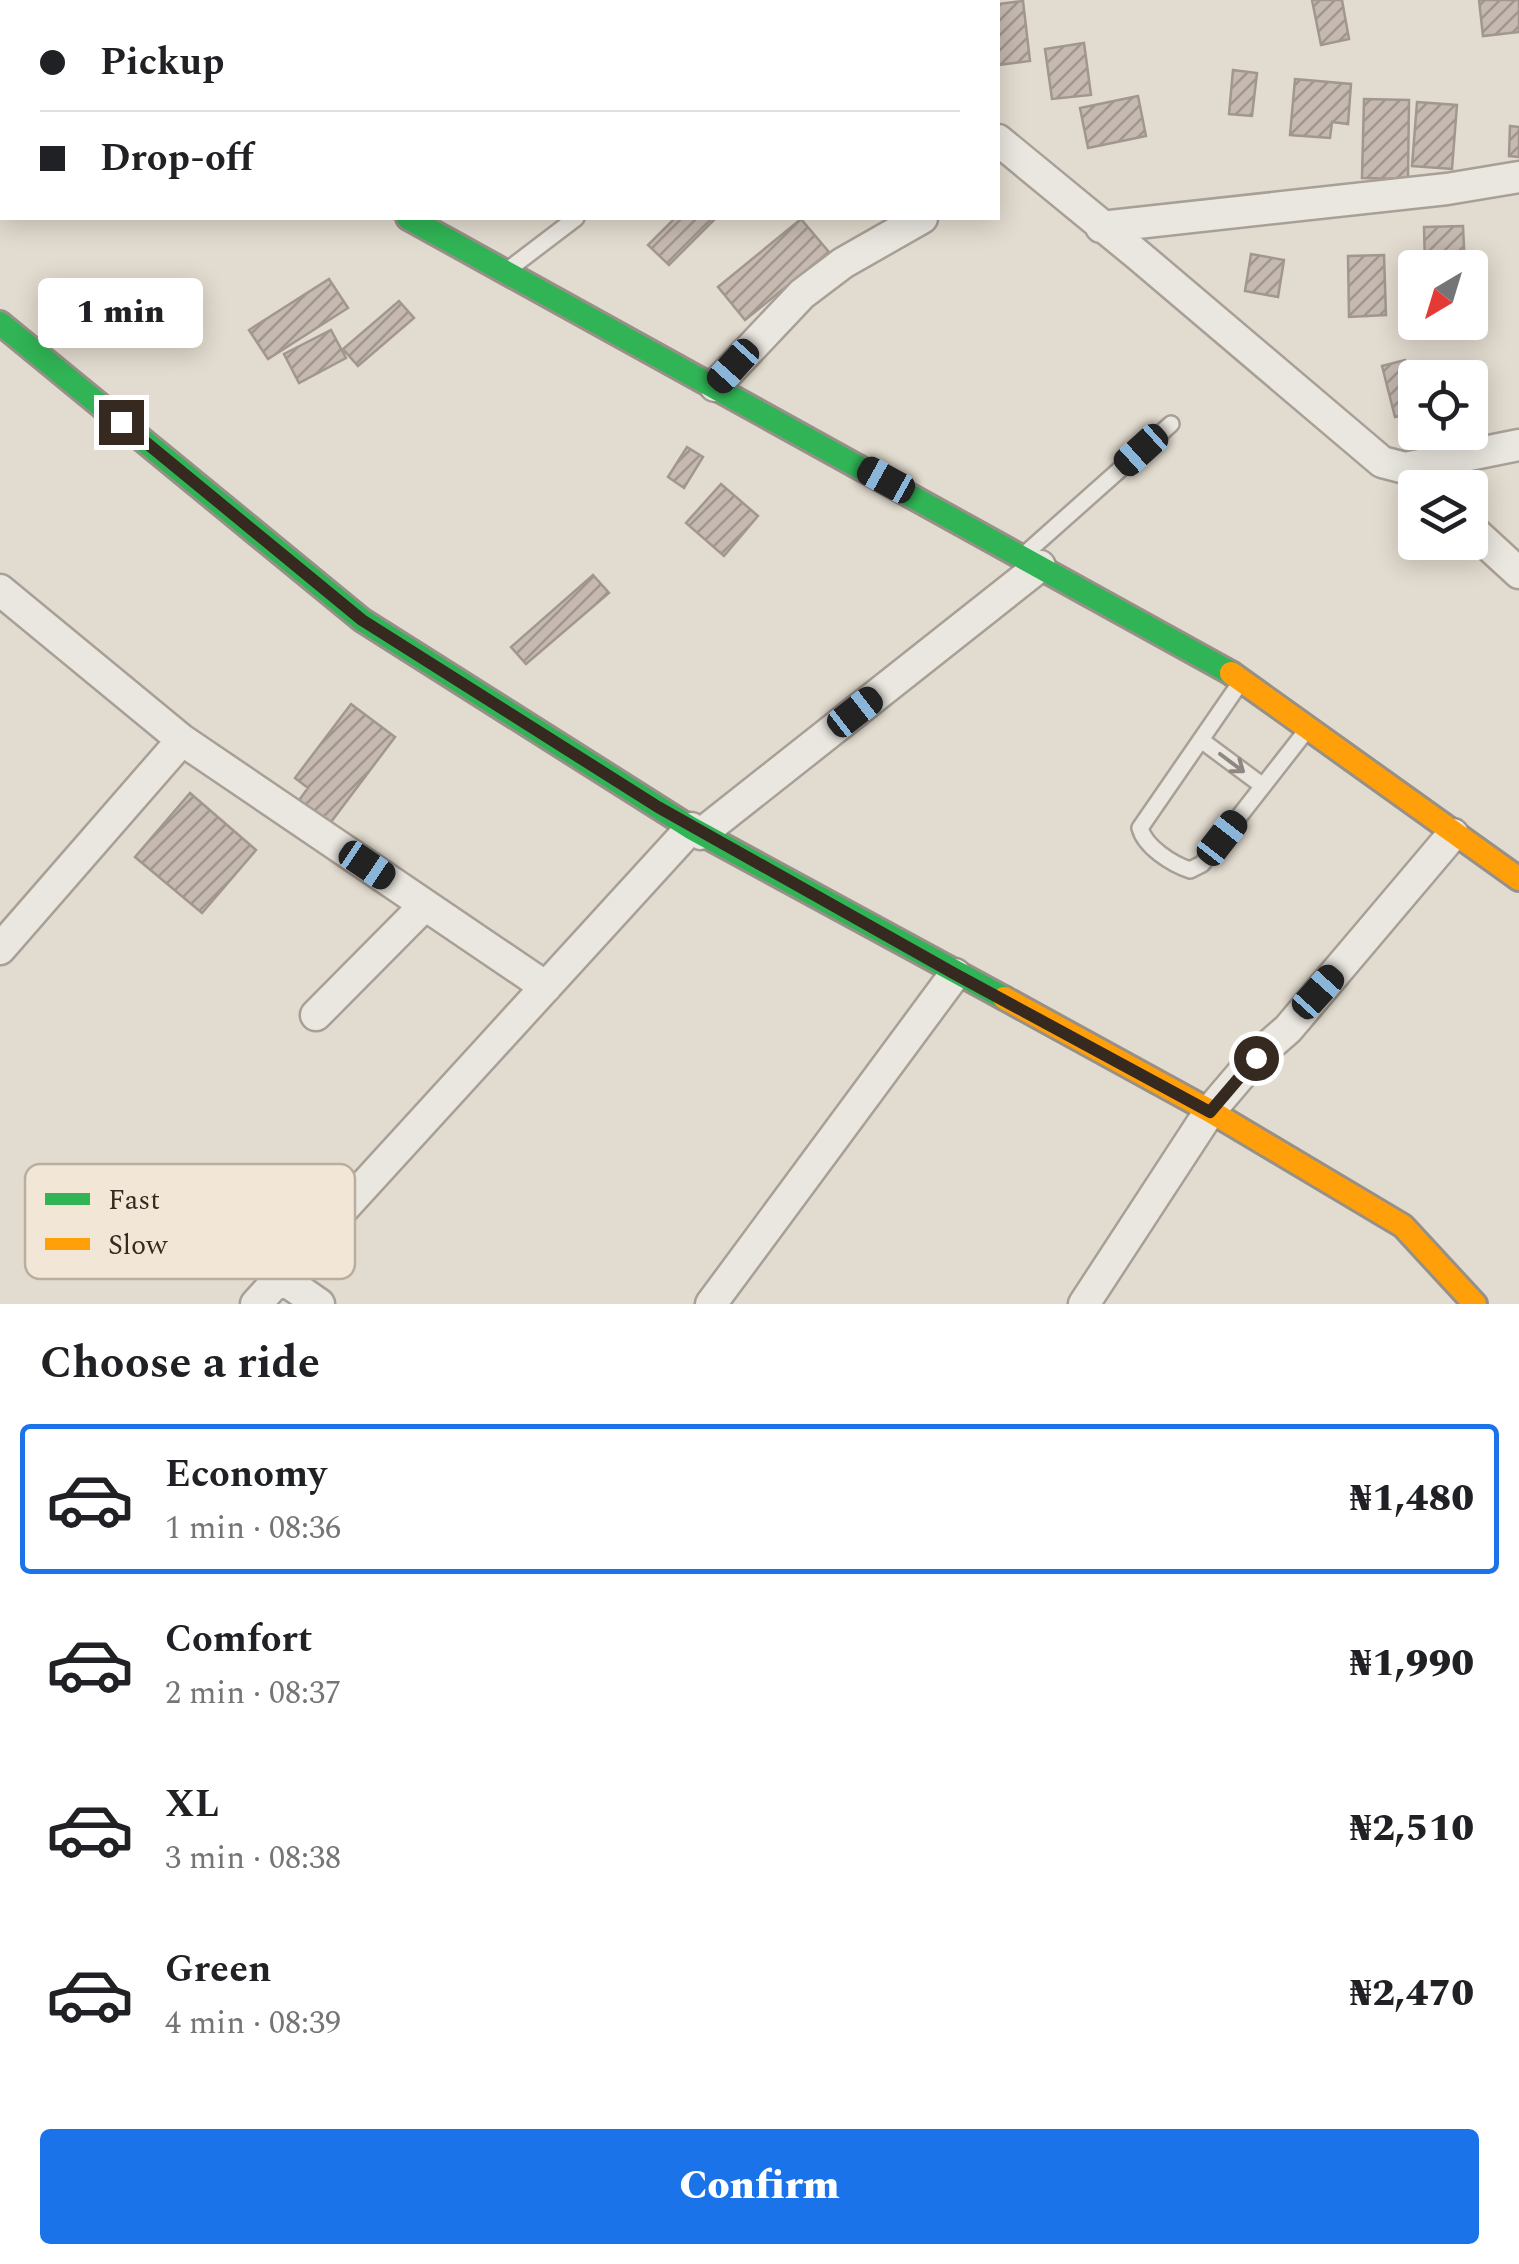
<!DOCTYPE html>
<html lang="en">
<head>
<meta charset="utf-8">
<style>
	:root { --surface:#fff; --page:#f6f6f6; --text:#202124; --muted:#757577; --line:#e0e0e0; --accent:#1a73e8 }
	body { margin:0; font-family:Spectral,serif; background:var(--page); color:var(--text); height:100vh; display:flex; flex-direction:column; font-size:38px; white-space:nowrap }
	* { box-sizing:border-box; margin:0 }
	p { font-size:32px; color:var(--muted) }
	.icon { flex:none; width:55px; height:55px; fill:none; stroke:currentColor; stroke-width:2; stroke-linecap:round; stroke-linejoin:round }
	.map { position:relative; height:1304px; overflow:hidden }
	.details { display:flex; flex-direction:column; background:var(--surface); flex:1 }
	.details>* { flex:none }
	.hud { position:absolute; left:0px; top:0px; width:1000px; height:220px; box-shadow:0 5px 25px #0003; display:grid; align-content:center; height:220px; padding:0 40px; background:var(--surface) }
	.needle { width:65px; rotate:218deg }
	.tools { position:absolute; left:1398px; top:250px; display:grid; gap:20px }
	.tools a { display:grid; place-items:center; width:90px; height:90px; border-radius:10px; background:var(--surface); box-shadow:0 5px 25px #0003; font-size:50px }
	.end { position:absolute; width:45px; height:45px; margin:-22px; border:12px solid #362920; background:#fff; box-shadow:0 0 0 5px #fff }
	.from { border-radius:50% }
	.bubble { position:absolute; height:70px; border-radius:10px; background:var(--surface); box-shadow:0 5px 25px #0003; font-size:32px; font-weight:800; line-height:70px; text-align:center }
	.car { position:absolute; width:30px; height:60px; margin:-30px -15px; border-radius:12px; box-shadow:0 0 8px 2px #0007; background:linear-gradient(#222 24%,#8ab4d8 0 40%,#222 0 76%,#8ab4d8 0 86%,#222 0) }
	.hud b { display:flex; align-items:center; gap:35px; height:95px; font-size:38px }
	.hud b+b { border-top:2px solid var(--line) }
	.hud i { width:25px; height:25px; background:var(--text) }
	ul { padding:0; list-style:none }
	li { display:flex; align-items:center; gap:30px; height:150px; margin:0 20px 15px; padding:0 20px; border:5px solid transparent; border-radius:10px }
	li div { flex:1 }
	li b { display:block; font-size:38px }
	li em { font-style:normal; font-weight:800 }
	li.on { border-color:var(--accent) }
	li>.icon { width:90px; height:90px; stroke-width:1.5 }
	h2 { padding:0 40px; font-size:45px; line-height:120px }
	.cta { display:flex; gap:20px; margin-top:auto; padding:20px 40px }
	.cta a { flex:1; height:115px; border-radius:10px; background:var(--accent); color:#fff; font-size:40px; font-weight:800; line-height:115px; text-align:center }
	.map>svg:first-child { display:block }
</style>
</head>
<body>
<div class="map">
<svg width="1519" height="1304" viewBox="0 0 1519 1304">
	<defs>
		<pattern id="building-hatch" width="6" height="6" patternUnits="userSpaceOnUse" patternTransform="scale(2.5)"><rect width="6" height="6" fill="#c5b9b0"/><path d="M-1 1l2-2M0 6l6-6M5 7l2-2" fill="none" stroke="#a1968f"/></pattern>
	</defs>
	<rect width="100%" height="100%" fill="#e2dbcf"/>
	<path fill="url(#building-hatch)" stroke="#a2978f" stroke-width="2.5" d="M1312,0H1342L1349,39L1321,45Z
		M1479,0H1519V32L1483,36Z
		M1023,1L1030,61L998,65V4Z
		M1084,43L1091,95L1052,99L1045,49Z
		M1233,70L1257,73L1252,116L1229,114Z
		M1295,79L1351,84L1348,124L1332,122L1330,138L1290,135Z
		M1138,96L1146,136L1088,148L1080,108Z
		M1364,99L1409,100L1408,179L1362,178Z
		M1417,102L1457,105L1452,169L1412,166Z
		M1510,126L1519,127V157L1509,156Z
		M675,218H716L669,265L648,245Z
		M801,219L829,252L745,320L718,287Z
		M1463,226L1465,268H1425L1424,227Z
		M1251,254L1284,260L1278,297L1245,291Z
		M1384,255L1386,315L1349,317L1348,256Z
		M329,279L348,308L268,359L249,330Z
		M399,301L414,318L358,366L343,349Z
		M331,330L346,358L299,383L284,354Z
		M1405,360L1415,412L1395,417L1382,366Z
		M687,447L703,457L684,488L668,477Z
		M721,484L758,516L724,556L686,523Z
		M593,575L609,593L526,664L511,647Z
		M351,704L395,737L328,826L297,803L308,788L295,778Z
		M190,793L256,850L202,913L135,857Z"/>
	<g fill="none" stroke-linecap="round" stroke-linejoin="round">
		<defs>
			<path id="lane" d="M509,269L576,218
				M1026,553L1171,424
				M1240,683L1140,828C1145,847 1172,864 1190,870L1202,864L1306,731
				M1201,740L1263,786"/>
			<path id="street" d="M839,2L859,0
				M0,22L2,23
				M0,106L2,103
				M998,140L1138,255L1382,462L1405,468L1519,445
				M1101,227L1447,189L1519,177
				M715,386L802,294L843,263L922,218
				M1470,528L1519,573
				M0,590L182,740L546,987
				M701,834L1040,566
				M0,949L182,740
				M316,1015L425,905
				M280,1277L319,1304
				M256,1304L691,828
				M711,1304L955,974
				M1084,1304L1210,1111L1256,1057L1288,1029L1453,834"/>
			<path id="fast" d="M408,218L1231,673
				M0,323L362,620L691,828L1004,998"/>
			<path id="slow" d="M1231,673L1519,879
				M1004,998L1210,1111L1403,1226L1475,1304"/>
		</defs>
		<use href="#lane" stroke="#a8a097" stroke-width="20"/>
		<use href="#street" stroke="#a8a097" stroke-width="35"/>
		<use href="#fast" stroke="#979088" stroke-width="28"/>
		<use href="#slow" stroke="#979088" stroke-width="28"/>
		<use href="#lane" stroke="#eae7e0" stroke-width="15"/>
		<use href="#street" stroke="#eae7e0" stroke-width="30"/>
		<use href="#fast" stroke="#30b455" stroke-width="22"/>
		<use href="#slow" stroke="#ff9f0a" stroke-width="22"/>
	</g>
	<defs><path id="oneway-shaft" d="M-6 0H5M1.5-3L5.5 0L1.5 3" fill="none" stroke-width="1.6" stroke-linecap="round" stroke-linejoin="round" transform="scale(2.5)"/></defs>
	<use stroke="#908880" href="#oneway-shaft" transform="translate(1232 763) rotate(37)"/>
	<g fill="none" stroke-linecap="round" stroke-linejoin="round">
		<path stroke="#362920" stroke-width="12" d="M121,422L362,620L658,807L955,974L1210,1112L1256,1058"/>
	</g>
	<rect x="25" y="1164" width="330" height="115" rx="15" fill="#f2e7d6" stroke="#baae9f" stroke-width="2.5"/>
	<rect x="45" y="1193" width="45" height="12" fill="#30b455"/>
	<rect x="45" y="1238" width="45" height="12" fill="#ff9f0a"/>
	<g font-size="28" fill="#362920">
		<text x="108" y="1209">Fast</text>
		<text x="108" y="1254">Slow</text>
	</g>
</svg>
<div class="tools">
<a><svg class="needle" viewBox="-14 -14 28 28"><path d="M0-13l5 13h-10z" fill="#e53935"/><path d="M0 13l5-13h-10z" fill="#757577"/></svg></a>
<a><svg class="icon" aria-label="locate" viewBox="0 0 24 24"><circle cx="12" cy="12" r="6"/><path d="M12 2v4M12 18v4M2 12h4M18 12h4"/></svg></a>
<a><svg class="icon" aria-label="layers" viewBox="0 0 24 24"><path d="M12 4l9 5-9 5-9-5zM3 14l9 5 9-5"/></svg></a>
</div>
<i class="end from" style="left:1256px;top:1058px"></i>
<i class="end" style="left:121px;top:422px"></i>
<div class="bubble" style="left:38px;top:278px;width:165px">1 min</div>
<i class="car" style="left:733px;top:366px;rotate:222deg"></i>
<i class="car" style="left:1141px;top:450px;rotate:228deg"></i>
<i class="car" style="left:886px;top:480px;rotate:299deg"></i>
<i class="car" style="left:855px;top:712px;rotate:52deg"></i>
<i class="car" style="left:1222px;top:838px;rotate:38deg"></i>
<i class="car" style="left:367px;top:865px;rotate:124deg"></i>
<i class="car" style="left:1318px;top:992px;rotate:42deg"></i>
<div class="hud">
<b><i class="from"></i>Pickup</b>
<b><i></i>Drop-off</b>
</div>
</div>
<section class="details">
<h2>Choose a ride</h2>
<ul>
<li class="on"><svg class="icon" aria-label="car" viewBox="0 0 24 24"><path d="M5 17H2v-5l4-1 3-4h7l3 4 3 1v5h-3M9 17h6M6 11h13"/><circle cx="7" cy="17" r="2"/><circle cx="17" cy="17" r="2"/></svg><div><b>Economy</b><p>1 min · 08:36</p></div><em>₦1,480</em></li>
<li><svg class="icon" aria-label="car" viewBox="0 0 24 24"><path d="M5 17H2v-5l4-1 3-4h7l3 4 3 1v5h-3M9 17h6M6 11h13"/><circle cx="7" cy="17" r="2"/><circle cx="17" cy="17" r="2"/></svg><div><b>Comfort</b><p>2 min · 08:37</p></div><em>₦1,990</em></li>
<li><svg class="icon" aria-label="car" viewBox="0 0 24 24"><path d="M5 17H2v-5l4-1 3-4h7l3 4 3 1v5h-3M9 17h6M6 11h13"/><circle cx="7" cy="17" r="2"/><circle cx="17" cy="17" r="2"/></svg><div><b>XL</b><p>3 min · 08:38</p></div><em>₦2,510</em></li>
<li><svg class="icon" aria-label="car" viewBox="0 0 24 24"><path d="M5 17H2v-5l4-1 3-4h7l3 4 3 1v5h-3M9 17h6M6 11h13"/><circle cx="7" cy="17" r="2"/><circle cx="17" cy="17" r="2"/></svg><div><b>Green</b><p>4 min · 08:39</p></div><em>₦2,470</em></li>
</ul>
<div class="cta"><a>Confirm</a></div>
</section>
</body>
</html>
